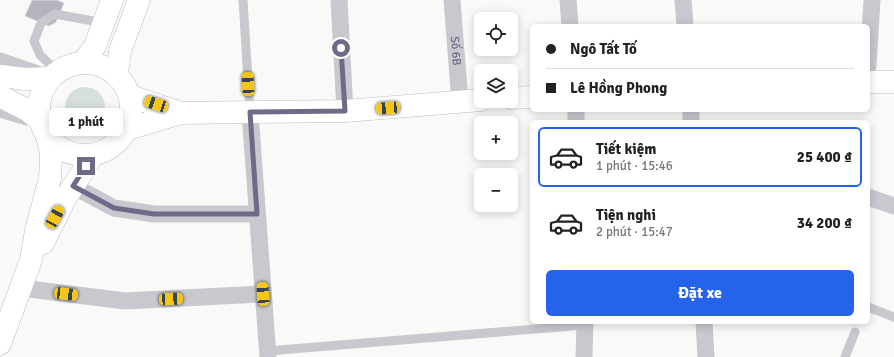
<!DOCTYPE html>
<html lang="vi">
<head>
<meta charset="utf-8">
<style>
	:root { --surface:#fff; --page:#f2f2f2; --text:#222; --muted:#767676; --line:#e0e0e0; --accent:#2563eb }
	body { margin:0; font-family:Signika,sans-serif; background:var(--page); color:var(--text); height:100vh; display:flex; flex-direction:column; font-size:15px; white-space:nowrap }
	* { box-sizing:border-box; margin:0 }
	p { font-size:13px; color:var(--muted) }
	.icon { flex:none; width:22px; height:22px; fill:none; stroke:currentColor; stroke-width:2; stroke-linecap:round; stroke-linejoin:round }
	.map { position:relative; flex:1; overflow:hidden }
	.side { position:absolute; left:530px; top:120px; width:340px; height:204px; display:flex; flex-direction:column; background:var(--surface); border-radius:6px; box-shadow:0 2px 10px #0003 }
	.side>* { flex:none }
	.top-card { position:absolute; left:530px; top:24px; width:340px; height:88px; border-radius:6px; box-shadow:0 2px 10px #0003; display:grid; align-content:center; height:88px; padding:0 16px; background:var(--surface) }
	.controls { position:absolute; left:474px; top:12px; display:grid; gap:8px }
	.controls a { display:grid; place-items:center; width:44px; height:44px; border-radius:6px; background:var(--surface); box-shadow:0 2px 10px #0003; font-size:20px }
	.end { position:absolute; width:18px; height:18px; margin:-9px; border:5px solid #6f6a88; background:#fff; box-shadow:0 0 0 2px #fff }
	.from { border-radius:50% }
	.bubble { position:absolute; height:28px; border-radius:6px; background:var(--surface); box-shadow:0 2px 10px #0003; font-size:13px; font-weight:700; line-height:28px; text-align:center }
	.car { position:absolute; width:12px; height:24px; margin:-12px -6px; border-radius:5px; box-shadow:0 0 3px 1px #0007; background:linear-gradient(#f5c518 24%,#345 0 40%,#f5c518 0 76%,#345 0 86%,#f5c518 0) }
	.top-card b { display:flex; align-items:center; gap:14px; height:38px; font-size:15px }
	.top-card b+b { border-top:1px solid var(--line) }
	.top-card i { width:10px; height:10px; background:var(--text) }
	ul { padding:7px 0 0; list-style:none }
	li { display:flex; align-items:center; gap:12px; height:60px; margin:0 8px 6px; padding:0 8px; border:2px solid transparent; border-radius:6px }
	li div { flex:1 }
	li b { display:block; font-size:15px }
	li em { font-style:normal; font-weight:700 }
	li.current { border-color:var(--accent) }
	li>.icon { width:36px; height:36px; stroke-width:1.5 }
	.cta { display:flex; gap:8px; margin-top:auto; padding:8px 16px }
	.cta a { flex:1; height:46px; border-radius:6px; background:var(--accent); color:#fff; font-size:16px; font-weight:700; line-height:46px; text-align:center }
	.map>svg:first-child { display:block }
</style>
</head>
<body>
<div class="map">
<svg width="894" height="357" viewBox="0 0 894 357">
	<rect width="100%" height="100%" fill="#f9faf8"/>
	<path fill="#d7dfda" d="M65 107a20 20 0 1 1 40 0a20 20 0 1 1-40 0Z"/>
	<path fill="#b5b3bf" stroke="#dbdcda" d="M32,0H57L64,3L56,22L49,26L25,16Z"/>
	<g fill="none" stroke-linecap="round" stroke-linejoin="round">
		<defs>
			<path id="secondary" d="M83,62L95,46L112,0
				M117,74L120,51L139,0
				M43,243L65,199L93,155
				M0,344L31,260L36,231L50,178L51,160L50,147L46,134"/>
			<path id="primary" d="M39 109a46 46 0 1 1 92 0a46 46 0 1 1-92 0Z
				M0,76L25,79L50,78
				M868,82H894
				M0,96L27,110L40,120
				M130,96L181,113
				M511,98L532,97
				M128,129L181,113L345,111L481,100"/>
		</defs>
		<use href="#secondary" stroke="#bcbac4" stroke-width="23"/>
		<use href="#primary" stroke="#bdbbc3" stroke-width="23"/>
		<path stroke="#c9c8cf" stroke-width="9" d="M243,0L250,112
			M57,71L40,55L34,41L41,23L55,14L104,23
			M868,307L894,317
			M267,351L585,325
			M845,357L855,332"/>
		<g stroke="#c9c8cf" stroke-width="17">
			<path d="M339,0L345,111"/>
			<path id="s1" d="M452,0L460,102"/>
			<path d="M568,0L570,26"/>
			<path d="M683,0L685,26"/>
			<path d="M0,61L38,74"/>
			<path d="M868,66L872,0"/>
			<path d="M0,109L27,117"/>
			<path d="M576,110V122"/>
			<path d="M691,110V122"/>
			<path d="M250,113L268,357"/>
			<path d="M73,186L114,208L154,214H257"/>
			<path d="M868,197L894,206"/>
			<path d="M21,288L125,301L263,294"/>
			<path d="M704,322L706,357"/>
			<path d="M584,357L585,322"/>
		</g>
		<use href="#secondary" stroke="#fff" stroke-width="22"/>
		<use href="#primary" stroke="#fff" stroke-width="22"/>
	</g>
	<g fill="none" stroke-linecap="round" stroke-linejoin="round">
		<path stroke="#6f6a88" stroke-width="5" d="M86,166L73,186L114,208L154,214H257L250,112L345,111L341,48"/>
	</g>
	<g text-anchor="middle" stroke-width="4" stroke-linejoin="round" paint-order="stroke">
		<g font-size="12" fill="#6f6a88" stroke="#fff">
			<text dy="4" stroke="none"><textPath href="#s1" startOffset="51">Số 6B</textPath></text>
		</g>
	</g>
</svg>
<div class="controls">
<a><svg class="icon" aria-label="locate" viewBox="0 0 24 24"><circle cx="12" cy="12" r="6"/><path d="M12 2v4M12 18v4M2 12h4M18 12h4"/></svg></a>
<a><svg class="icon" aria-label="layers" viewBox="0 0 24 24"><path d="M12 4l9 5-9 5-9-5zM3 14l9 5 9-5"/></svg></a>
<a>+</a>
<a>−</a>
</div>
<i class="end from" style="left:341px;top:48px"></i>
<i class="end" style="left:86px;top:166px"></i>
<div class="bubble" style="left:49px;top:108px;width:74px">1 phút</div>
<i class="car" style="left:248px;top:84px;rotate:357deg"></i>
<i class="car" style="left:156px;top:104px;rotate:288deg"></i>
<i class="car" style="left:388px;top:108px;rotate:266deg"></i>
<i class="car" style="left:55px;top:217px;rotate:29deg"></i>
<i class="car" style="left:66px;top:294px;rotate:97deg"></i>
<i class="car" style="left:263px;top:294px;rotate:356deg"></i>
<i class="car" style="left:171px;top:299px;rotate:87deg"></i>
<div class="top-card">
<b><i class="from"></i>Ngô Tất Tố</b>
<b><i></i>Lê Hồng Phong</b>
</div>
<section class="side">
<ul>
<li class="current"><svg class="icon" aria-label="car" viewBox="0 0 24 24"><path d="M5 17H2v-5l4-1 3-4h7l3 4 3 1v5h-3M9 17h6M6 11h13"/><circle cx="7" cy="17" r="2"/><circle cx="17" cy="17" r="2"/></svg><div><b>Tiết kiệm</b><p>1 phút · 15:46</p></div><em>25 400 ₫</em></li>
<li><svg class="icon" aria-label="car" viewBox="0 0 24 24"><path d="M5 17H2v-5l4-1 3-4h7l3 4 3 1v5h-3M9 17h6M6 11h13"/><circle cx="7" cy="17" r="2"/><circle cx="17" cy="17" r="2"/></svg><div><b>Tiện nghi</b><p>2 phút · 15:47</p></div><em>34 200 ₫</em></li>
</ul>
<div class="cta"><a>Đặt xe</a></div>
</section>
</div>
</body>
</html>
